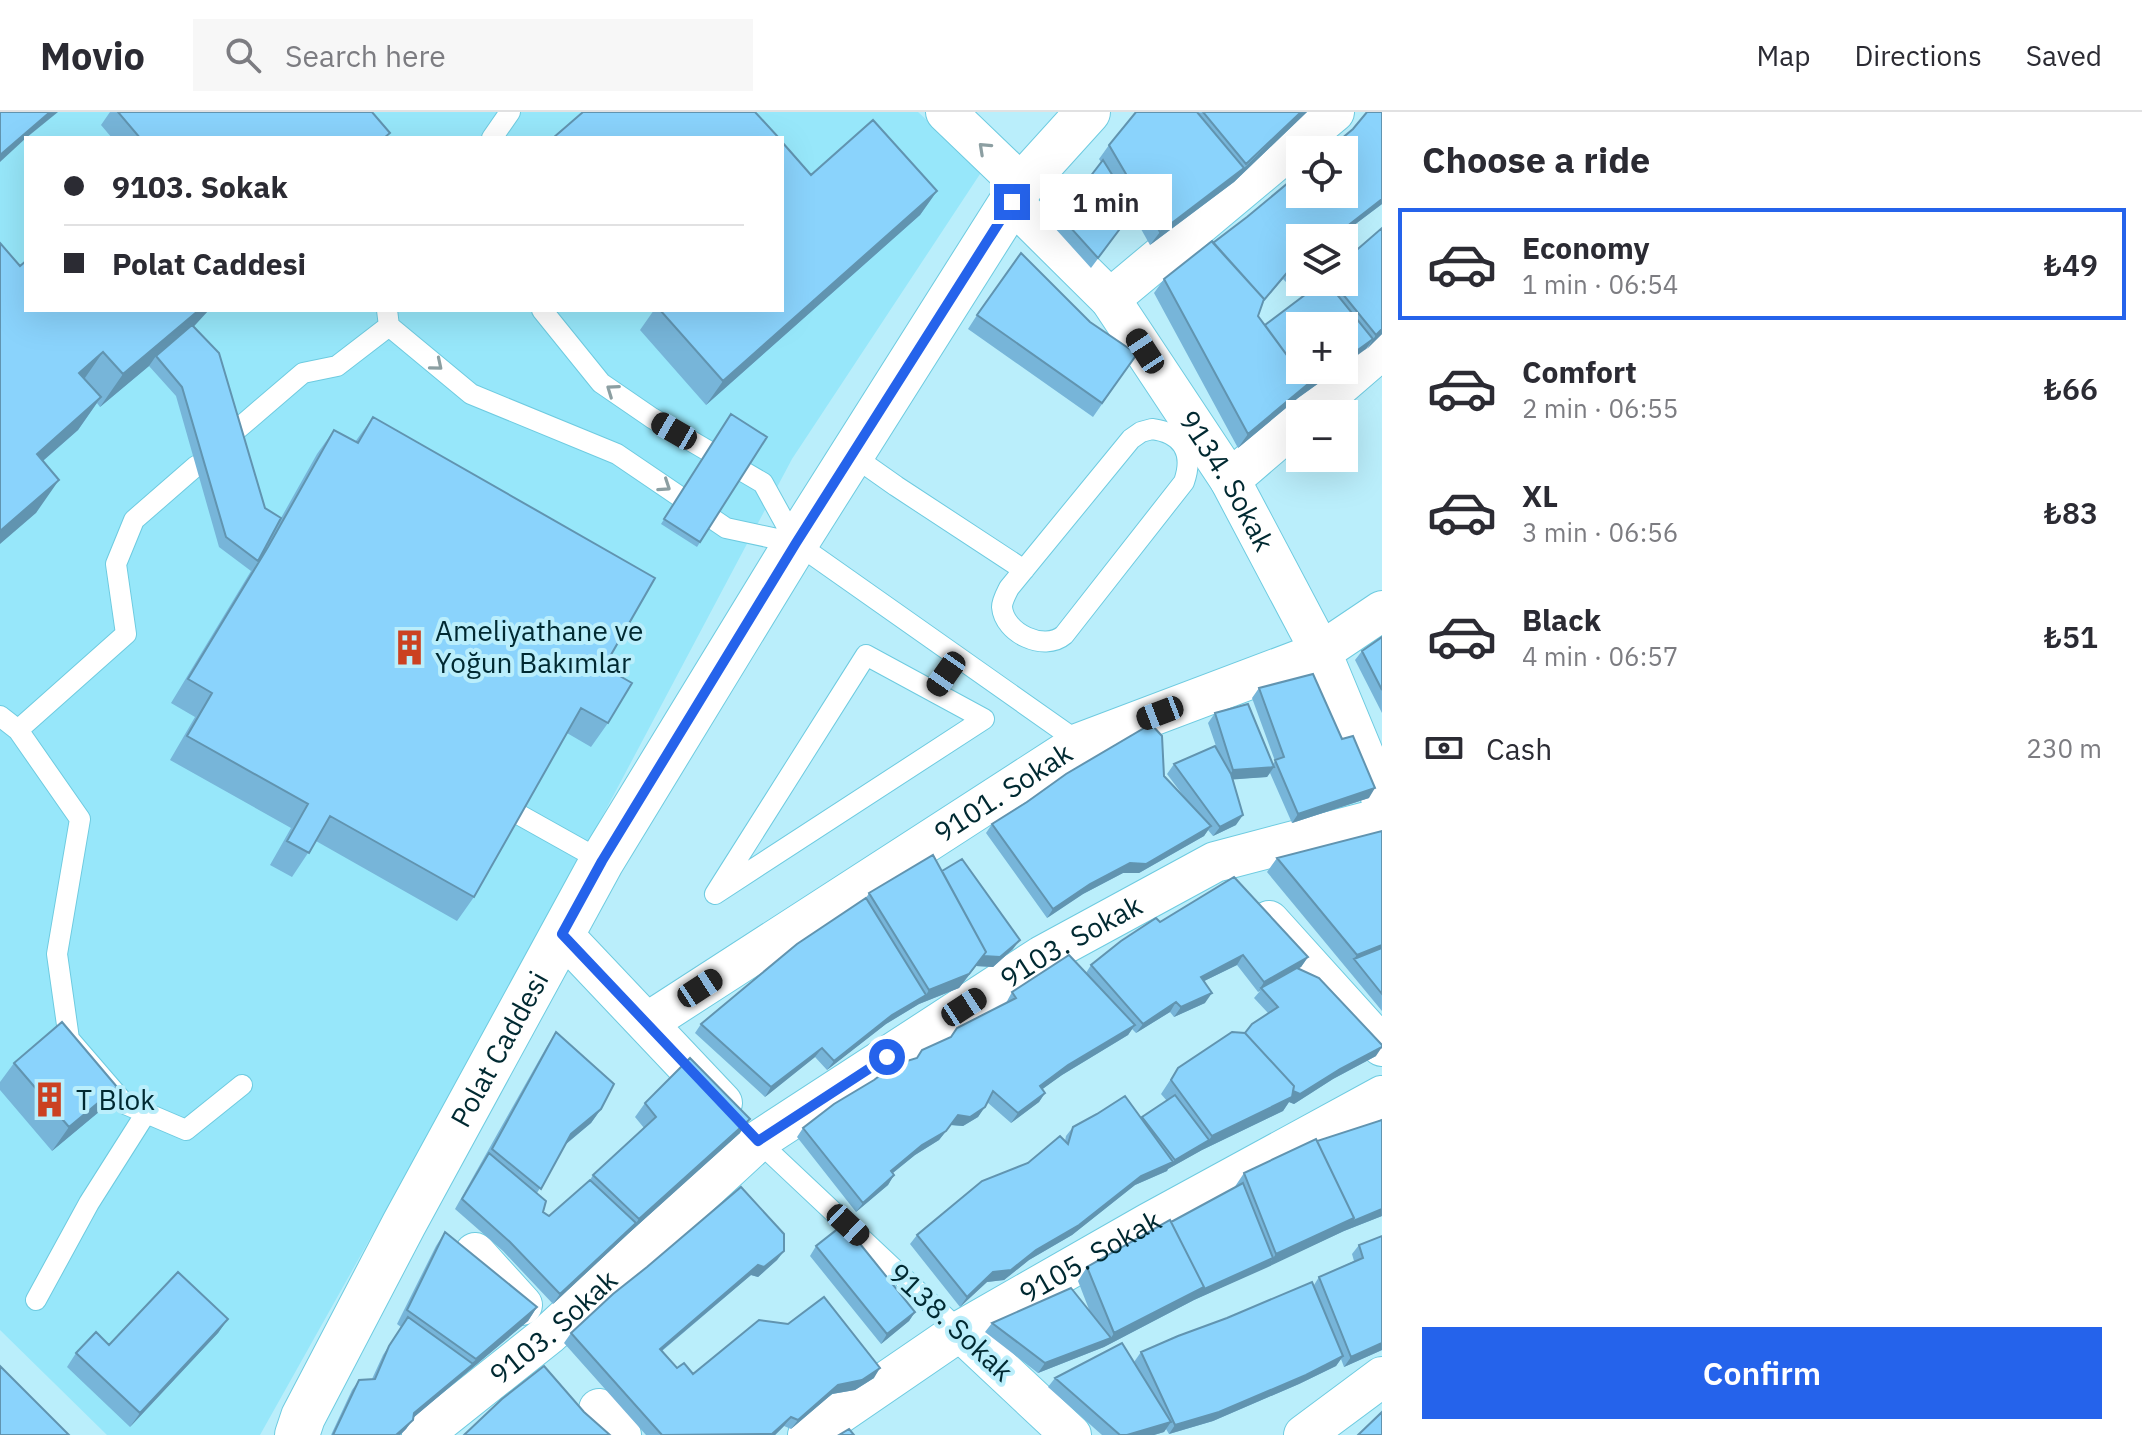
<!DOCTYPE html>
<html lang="en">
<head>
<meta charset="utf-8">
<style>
	:root { --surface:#fff; --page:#f7f7f7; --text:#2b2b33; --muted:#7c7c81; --line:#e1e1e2; --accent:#2563eb }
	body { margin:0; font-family:"IBM Plex Sans",sans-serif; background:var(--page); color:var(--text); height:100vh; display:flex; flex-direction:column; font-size:30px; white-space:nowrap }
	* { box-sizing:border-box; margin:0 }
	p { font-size:26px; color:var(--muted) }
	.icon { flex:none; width:44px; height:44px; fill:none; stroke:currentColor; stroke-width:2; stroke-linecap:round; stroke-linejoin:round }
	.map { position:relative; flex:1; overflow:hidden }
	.side { display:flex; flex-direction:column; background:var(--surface); width:760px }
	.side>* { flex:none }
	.hud { position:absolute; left:24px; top:24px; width:760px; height:176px; border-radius:0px; box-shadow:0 8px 32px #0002; display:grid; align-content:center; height:176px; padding:0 40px; background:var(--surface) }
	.buttons { position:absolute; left:1286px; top:24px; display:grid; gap:16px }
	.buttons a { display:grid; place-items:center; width:72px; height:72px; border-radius:0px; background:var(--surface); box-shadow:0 8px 32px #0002; font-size:40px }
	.end { position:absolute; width:36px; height:36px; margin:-18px; border:10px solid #2563eb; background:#fff; box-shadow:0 0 0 4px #fff }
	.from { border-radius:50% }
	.bubble { position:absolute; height:56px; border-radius:0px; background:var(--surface); box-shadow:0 8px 32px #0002; font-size:26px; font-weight:600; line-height:56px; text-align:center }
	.car { position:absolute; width:24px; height:48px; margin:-24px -12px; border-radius:10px; box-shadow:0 0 6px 2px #0007; background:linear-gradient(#222 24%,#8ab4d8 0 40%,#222 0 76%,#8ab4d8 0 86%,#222 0) }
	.hud b { display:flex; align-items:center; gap:28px; height:76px; font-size:30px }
	.hud b+b { border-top:2px solid var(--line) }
	.hud i { width:20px; height:20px; background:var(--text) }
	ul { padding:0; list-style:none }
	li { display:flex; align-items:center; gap:24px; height:112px; margin:0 16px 12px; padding:0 24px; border:4px solid transparent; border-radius:0px }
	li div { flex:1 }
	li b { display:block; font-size:30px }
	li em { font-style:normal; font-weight:600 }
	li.active { border-color:var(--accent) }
	li>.icon { width:72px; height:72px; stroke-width:1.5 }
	h2 { padding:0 40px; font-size:36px; line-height:96px }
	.pay { display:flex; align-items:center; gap:20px; height:88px; padding:0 40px; font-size:30px }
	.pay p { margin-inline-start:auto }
	.primary-button { display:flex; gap:16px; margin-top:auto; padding:16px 40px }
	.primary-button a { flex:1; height:92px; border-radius:0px; background:var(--accent); color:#fff; font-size:32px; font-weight:600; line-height:92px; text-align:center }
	header { display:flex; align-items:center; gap:48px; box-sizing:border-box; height:112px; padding:0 40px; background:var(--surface); border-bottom:2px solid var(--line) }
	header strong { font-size:38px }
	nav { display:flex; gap:44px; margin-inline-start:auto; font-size:28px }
	.search { width:560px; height:72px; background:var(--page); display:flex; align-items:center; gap:20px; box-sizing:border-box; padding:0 28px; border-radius:0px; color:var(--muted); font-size:30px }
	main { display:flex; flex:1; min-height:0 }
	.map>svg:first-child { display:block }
</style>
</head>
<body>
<header>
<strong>Movio</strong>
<div class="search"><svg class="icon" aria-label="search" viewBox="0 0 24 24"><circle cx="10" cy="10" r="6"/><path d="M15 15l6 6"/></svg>Search here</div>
<nav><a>Map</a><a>Directions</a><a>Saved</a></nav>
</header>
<main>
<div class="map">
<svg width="1382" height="1323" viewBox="0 0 1382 1323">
	<rect width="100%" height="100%" fill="#baeefb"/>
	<path fill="#97e7fa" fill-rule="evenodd" d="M0,0H918L982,59L792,347L525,850L260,1323H107L0,1218ZM26,26H782V198H26Z"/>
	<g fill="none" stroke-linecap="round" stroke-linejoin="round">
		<defs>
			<path id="service" d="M492,26L510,0
				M387,198L389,214L471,282L617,342L726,416L796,431L1080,631
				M542,198L601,271L652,306L763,371L796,431
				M1152,317C1183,321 1194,341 1184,370L1064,523C1044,540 1004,521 1002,495C1002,489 1006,482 1009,476L1131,327L1141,320Z
				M233,321L303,261L337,254L389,214
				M852,343L896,374L1024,458
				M866,543L984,607L715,782Z
				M934,580L958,545
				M0,604L18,618L80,707L57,842L69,927L125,992L186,1018L242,973
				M18,618L126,522L116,452L134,408L196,354
				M518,702L602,749
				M758,1029L960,1219
				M36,1188L89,1091L146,1001"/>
			<g id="minor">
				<path d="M946,0L1022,73"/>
				<path id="s1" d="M1012,90L1110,187L1230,368L1321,540L1382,687"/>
				<path d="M1110,187L1334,0"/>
				<path d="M1307,302L1382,237"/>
				<path d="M1230,368L1300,308"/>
				<path d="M1269,809L1382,934"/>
				<path d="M562,822L722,991"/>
				<path id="s2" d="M647,911L1080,631L1321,540L1382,499"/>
				<path d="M475,1141L522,1193"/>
				<path d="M960,1219L1071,1323"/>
				<path d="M599,1297L621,1323"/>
				<path id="s3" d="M422,1323L549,1222L758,1029L1042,844L1215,750L1382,706"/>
				<path id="s4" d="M808,1323L960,1219L1149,1111L1382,984"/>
				<path d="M1304,1323L1382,1265"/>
			</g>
			<g id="secondary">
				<path id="s5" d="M297,1323L303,1305L404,1112L602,749L796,431L1022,73L1088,0"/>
			</g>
		</defs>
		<use href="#service" stroke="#6ecbe0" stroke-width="22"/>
		<use href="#minor" stroke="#6ecbe0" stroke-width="42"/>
		<use href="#secondary" stroke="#6ecbe0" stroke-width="46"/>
		<use href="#service" stroke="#fff" stroke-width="20"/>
		<use href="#minor" stroke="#fff" stroke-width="40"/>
		<use href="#secondary" stroke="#fff" stroke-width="44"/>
	</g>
	<path fill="#77b5d9" d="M110,0H372L386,26H112L101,13Z
		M1136,0H1307L1234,70L1150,133L1132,101L1091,156L1053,114L1101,50L1099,47L1109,33Z
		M1382,0V92L1337,126H1300V170H1309L1297,181L1283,167L1262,191L1258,204L1265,213L1322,170H1344L1382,116V222L1366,237L1300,258H1337L1298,286L1238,336L1154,181L1164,167L1247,105Z
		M811,63L937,79L920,103L706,293L640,218L654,198H782Z
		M20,154L194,214L265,396L281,406L317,342L334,318L355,330L373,305L604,555L608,611L591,635L567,621L474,785L457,809L316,729L292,765L270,753L291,716L170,648L195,605L171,591L251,459L219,435L176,284L149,254L100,295L97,291L78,318L43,349L36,401Z
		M977,203L1137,242L1093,305L968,217Z
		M731,302L767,325L697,435L661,412Z
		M1382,525V601L1355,548L1362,539Z
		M1259,576L1369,686L1292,711L1270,661L1267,665L1233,667L1236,713L1213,724L1208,718L1204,724L1139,761H1123L1083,782L1047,806L986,721L992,712L1164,664L1185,686L1167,662L1174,652L1216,634L1208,611L1215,601L1273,652L1275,649L1252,586Z
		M1382,719V899L1267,760L1277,746Z
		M942,759L1013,837L993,855L976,854L959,876L919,892L886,912L827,958L815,945L765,985L695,921L701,912L866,786L869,781Z
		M1160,810L1308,845L1301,855L1298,856L1376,944L1333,967L1294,992L1289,990L1283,999L1202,1038L1168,1057L1167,1059L1135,1073L1072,1123L1029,1148L1004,1168L987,1170L960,1195L910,1132L917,1123L1028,1051L1065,1029L1066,1024L1073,1015L1141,1006L1167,989L1161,982L1178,956L1245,921L1268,901L1254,886L1260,879L1258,880L1237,853L1204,869L1205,891L1174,905L1170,900L1136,921L1132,917L1128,923L1062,963L1042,977L1045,981L1039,990L1011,1011L987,990L978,1005L963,1014L951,1013L939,1028L915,1043L893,1061L894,1063L888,1073L856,1100L797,1025L803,1016L916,947L922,938L951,925L1006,891L1012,880L1086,861L1091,853Z
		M556,920L601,997L591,1011L565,1033L537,1081L543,1100L549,1104L590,1068L593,1063L644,1016L635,1005L645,991L740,1021L629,1121L553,1192L503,1139L455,1097L547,934Z
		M14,951L117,975L100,999L52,1039L0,978V970Z
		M1382,1008V1104L1344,1119L1194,1188L1104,1235L1038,1261L985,1220L992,1211L1090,1200L1078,1169L1087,1155L1234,1076L1244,1061L1317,1029Z
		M445,1120L537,1195L528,1209L413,1306L406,1317L400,1323H331L352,1278L359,1268L372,1267L383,1243L401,1215L397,1212L436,1134Z
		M1382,1124V1238L1344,1255L1341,1247L1336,1254L1299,1272L1213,1309L1169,1322L1166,1317L1164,1320L1154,1323H1102L1048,1275L1055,1266L1134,1250L1141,1240L1314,1173L1319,1165L1354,1149L1352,1142L1359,1133Z
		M816,1134L915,1200L909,1209L881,1232L810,1144Z
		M784,1139L777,1148L758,1165L751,1163L662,1239L677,1256L693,1262L874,1266L855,1278L832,1282L791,1317L784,1314L775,1323H646L564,1231L571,1221Z
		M228,1207L218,1221L130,1315L67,1255L76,1241Z"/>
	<path fill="#6194b0" d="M50,0H58L26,26L0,50V43Z
		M1301,0H1307L1234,70L1150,133L1160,120L1244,56Z
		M937,79L920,103L706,293L723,269Z
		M1382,87V92L1337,126H1332Z
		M1305,170H1309L1297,181L1304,172Z
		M199,198H209L186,223L156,244L149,254L100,295L123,262Z
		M1382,217V222L1367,237L1376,223Z
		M1373,227L1366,237L1344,253V248Z
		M103,240L80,273L79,261Z
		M1330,258H1337L1298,286L1238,336L1248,322L1308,272Z
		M101,285L78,318L13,375L37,342Z
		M59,368L36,401L0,432V419Z
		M1274,655L1267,665L1226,668L1233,658Z
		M1375,676L1369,686L1292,711L1298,702Z
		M1243,703L1236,713L1213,724L1220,715Z
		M1211,714L1204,724L1139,761H1123L1083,782L1047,806L1053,797L1090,772L1130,751Z
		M1020,828L1013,837L993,855L976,854L959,876L919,892L886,912L827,958L834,949L892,903L926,883L929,878L986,840Z
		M1382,833V843L1354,847L1357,843Z
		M1243,843L1237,853L1194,874L1201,865Z
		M1308,845L1301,855L1262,877L1261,876L1258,880L1264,870Z
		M1212,881L1205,891L1174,905L1181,895Z
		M1176,890L1170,900L1136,921L1143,912Z
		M1135,913L1128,923L1062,963L1033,984L1040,974L1068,953Z
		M1382,935L1376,944L1333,967L1294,992L1289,990L1283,999L1202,1038L1168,1057L1167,1059L1135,1073L1072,1123L1029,1148L1004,1168L987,1170L960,1195L967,1185L993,1160L1036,1138L1141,1064L1173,1050L1175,1048L1209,1028L1212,1024L1291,979L1340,957Z
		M822,936L815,945L765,985L771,975Z
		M117,975L100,999L52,1039L69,1015Z
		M1045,981L1039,990L1011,1011L1018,1001Z
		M985,995L978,1005L963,1014L951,1013L939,1028L915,1043L884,1068L891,1059L958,1003Z
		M601,997L591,1011L561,1036L571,1022Z
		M750,1007L740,1021L629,1121L553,1192L560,1182L636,1111L639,1107Z
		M894,1063L888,1073L856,1100L863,1091Z
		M1382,1097V1104L1344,1119L1266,1156L1276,1142L1354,1106Z
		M784,1139L777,1148L758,1165L751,1163L653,1246L660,1237L758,1153Z
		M1273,1146L1266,1156L1194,1188L1104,1235L1038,1261L1045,1251L1111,1226L1114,1221L1204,1175Z
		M537,1195L528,1209L407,1311L414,1301Z
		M915,1200L909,1209L881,1232L887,1222Z
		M228,1207L218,1221L130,1315L140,1301Z
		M1382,1231V1238L1344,1255L1351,1245Z
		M1343,1244L1336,1254L1299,1272L1213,1309L1169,1322L1175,1313Z
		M880,1256L874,1266L855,1278L832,1282L791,1317L798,1308L838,1273Z
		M791,1305L784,1314L775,1323H743Z
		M413,1308L406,1317L400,1323H396Z
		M1171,1310L1164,1320L1154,1323H1127Z"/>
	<path fill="#8ad3fc" stroke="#6194b0" stroke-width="2" d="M0,0H50L0,43Z
		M118,0H372L390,21L384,26H140Z
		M583,0H755L779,26H553Z
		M1136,0H1197L1244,56L1160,120L1109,33Z
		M1203,0H1301L1246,52Z
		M1367,0H1382V87L1332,126H1300V168L1290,157L1264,188V187L1213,131L1247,105L1300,61V82H1344V38H1328L1353,17Z
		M873,8L937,79L723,269L660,198H782V30L811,63Z
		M1103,48L1134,98L1098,146L1060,104Z
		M1382,116V217L1376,223L1333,170H1344V149Z
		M1212,129L1264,187L1258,204L1308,272L1248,322L1164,167Z
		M0,131L20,154L26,149V198H199L123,262L103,240L79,261L101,285L37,342L59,368L0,419Z
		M1021,141L1090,210L1137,242L1102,291L977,203Z
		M1322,170H1327L1373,227L1344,248V214H1300V258H1330L1305,276L1308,272L1265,213Z
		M192,213L219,241L265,396L281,406L258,449L226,425L182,275L156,244Z
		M731,302L767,325L700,430L664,407Z
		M373,305L655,466L604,555L632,571L608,611L581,596L474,785L330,704L309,741L287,729L308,692L187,624L212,581L188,567L268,435L334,318L358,331Z
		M1382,525V578L1362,539Z
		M1313,562L1342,627L1353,624L1375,676L1298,702L1275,648L1284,645L1259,576Z
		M1248,592L1274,655L1233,658L1215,601Z
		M1151,612L1162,624L1164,664L1211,714L1146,752L1130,751L1090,772L1053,797L992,712L1027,690L1066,662Z
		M1215,634L1231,662L1243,703L1220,715L1174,652Z
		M1382,719V833L1357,843L1277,746Z
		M933,743L986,840L969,862L929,878L869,781Z
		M962,747L1020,828L1000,845L983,844L986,840L942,759Z
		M1234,765L1308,845L1264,870L1243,843L1201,865L1212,881L1181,895L1176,890L1143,912L1091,853L1121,829L1156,806L1160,810Z
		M866,786L926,883L892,903L834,949L822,936L771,975L701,912L797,832Z
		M1382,836V882L1354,847Z
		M1069,843L1135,913L1068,953L1040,974L1045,981L1018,1001L993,979L985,995L970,1005L958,1003L946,1019L922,1033L891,1059L894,1063L863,1091L803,1016L834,992L874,968L894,953L917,946L922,938L951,925L957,916L1016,886L1012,880Z
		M1297,856L1319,866L1382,933V935L1340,957L1300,982L1293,979L1294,974L1245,921L1252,912L1278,895L1261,876Z
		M62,910L117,975L69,1015L14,951Z
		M556,920L614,972L601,997L571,1022L541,1077L492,1037Z
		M1232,920L1245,921L1294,974L1292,985L1212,1024L1171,968L1178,956Z
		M690,946L750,1007L639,1107L593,1063L656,1005L645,991Z
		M1175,983L1209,1028L1175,1048L1142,1005Z
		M1125,984L1173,1050L1141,1064L1079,1113L1036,1138L1011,1158L993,1160L967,1185L917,1123L982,1069L1028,1051L1060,1024L1068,1032L1073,1015L1097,1002Z
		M1382,1008V1097L1351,1110L1354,1106L1317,1029Z
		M1316,1027L1354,1106L1276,1142L1244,1061Z
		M489,1041L546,1089L543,1100L549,1104L590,1068L636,1111L560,1182L510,1130L462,1087Z
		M1243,1071L1273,1146L1200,1179L1204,1175L1171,1110Z
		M741,1075L784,1122V1139L764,1155L758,1153L660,1237L677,1256L684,1251L693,1262L759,1208L788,1212L824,1185L880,1256L862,1268L838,1273L798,1308L791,1305L772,1322L662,1323L571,1221L613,1182L647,1155Z
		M1170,1108L1204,1175L1114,1221L1087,1155Z
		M844,1112L915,1200L887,1222L816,1134Z
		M445,1120L537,1195L476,1247L407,1198Z
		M1382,1124V1231L1351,1245L1319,1165L1363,1146L1359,1133Z
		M178,1160L228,1207L140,1301L76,1241L96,1220L109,1233Z
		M1312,1170L1343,1244L1306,1263L1219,1300L1175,1313L1141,1240L1178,1224L1227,1206Z
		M1071,1176L1111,1226L1045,1251L992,1211Z
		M408,1205L473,1252L414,1301L413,1308L396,1323H333L359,1268L375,1267L389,1234Z
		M1122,1231L1171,1310L1127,1323H1120L1055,1266Z
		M0,1254L69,1323H0Z
		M544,1254L584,1300L610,1323H464L502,1287Z
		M1382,1300V1323H1358Z
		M849,1317L854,1323H839Z"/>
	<defs><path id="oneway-chevron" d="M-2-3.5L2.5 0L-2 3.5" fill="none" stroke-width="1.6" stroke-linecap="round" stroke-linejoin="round" transform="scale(2)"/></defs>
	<g stroke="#8c9fa2">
		<use href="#oneway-chevron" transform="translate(984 36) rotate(-137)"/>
		<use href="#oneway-chevron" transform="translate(437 253) rotate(40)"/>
		<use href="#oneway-chevron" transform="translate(612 278) rotate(-145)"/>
		<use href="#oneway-chevron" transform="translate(665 374) rotate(34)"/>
	</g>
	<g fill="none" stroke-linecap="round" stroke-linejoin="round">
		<path stroke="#2563eb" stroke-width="10" d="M887,945L758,1029L562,822L602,749L796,431L1012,90"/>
	</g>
	<defs>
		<symbol id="building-bare" viewBox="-9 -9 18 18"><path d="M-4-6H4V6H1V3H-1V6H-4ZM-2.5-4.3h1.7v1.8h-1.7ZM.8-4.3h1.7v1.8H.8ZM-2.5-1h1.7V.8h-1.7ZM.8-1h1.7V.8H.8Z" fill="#cb4121" stroke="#baeefb" stroke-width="2.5" paint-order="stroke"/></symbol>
	</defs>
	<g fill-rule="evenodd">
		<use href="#building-bare" x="384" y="510" width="51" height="51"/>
		<use href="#building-bare" x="24" y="962" width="51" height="51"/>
	</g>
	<g text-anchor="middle" stroke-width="8" stroke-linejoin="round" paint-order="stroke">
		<g font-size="28" fill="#002931" stroke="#baeefb">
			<text dy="10" stroke="none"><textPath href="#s1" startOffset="354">9134. Sokak</textPath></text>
			<text dy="10" stroke="none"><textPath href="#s2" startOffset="424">9101. Sokak</textPath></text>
			<text dy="10" stroke="none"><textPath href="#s3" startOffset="818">9103. Sokak</textPath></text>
			<text dy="10" stroke="none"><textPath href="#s5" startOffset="436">Polat Caddesi</textPath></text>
			<text dy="10" stroke="none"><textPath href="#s4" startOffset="334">9105. Sokak</textPath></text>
			<text transform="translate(951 1210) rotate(43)" y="10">9138. Sokak</text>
			<text dy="10" stroke="none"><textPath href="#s3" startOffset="170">9103. Sokak</textPath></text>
		</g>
		<g font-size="28" fill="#002931" stroke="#baeefb" text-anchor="start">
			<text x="435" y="529">Ameliyathane ve<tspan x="435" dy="32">Yoğun Bakımlar</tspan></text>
			<text x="76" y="998">T Blok</text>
		</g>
	</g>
</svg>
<div class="buttons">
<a><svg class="icon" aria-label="locate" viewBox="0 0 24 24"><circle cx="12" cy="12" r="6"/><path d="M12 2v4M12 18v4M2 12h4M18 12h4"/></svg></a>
<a><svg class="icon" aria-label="layers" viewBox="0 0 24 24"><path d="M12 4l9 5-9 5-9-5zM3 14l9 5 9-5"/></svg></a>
<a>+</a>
<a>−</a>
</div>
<i class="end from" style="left:887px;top:945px"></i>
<i class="end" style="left:1012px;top:90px"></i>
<div class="bubble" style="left:1040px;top:62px;width:132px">1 min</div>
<i class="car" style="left:1145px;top:239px;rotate:327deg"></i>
<i class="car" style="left:674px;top:319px;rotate:300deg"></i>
<i class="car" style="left:946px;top:562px;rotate:215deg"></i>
<i class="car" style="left:1160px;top:601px;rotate:249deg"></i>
<i class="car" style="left:700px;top:876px;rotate:57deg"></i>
<i class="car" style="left:964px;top:895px;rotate:57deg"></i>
<i class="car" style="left:848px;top:1113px;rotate:133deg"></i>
<div class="hud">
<b><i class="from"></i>9103. Sokak</b>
<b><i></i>Polat Caddesi</b>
</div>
</div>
<section class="side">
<h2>Choose a ride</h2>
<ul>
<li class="active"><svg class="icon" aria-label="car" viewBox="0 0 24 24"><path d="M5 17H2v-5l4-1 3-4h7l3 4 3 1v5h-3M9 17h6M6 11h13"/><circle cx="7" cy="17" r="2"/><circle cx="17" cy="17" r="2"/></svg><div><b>Economy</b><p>1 min · 06:54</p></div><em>₺49</em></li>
<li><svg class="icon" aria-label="car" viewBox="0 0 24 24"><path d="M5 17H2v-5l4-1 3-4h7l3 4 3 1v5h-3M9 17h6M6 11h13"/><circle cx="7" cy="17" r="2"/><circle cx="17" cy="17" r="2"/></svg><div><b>Comfort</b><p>2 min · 06:55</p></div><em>₺66</em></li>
<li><svg class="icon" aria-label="car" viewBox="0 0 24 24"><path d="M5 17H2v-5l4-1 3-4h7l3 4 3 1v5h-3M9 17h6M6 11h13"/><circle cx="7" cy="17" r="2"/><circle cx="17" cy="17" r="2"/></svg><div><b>XL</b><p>3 min · 06:56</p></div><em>₺83</em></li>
<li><svg class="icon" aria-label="car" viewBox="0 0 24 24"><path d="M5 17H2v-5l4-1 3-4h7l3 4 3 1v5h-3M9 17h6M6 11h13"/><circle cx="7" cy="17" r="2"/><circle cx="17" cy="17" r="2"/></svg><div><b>Black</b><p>4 min · 06:57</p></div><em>₺51</em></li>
</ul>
<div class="pay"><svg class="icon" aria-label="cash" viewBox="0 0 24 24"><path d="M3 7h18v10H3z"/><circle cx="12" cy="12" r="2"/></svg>Cash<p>230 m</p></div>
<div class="primary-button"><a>Confirm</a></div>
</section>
</main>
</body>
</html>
